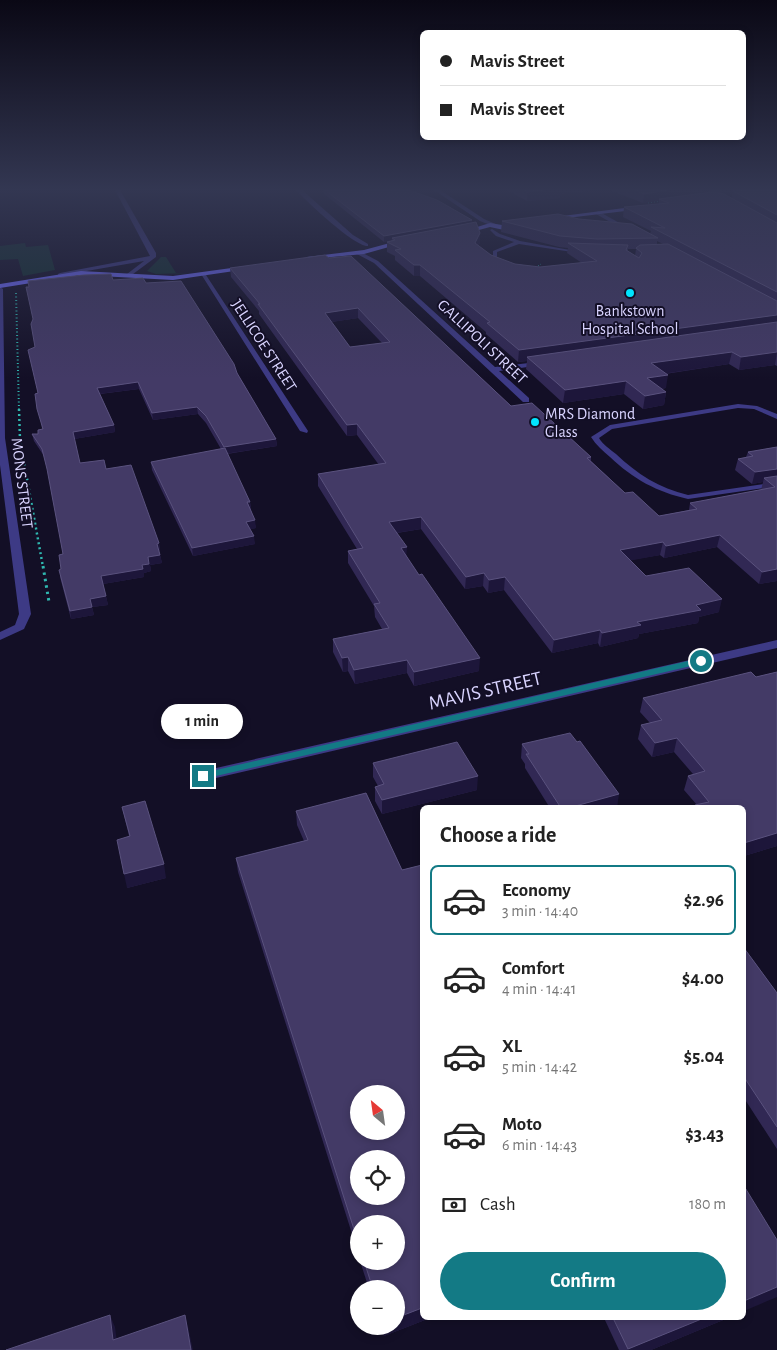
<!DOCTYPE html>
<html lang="en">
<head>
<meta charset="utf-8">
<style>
	:root { --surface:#fff; --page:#f6f6f6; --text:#222; --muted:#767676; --line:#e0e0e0; --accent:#137a85 }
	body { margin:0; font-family:"Alegreya Sans",sans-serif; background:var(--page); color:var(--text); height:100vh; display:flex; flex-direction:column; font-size:19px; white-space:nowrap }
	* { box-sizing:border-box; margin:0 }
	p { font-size:16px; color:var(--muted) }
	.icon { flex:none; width:28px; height:28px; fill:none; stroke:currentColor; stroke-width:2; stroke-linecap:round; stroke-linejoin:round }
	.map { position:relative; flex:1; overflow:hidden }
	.details { position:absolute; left:420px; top:805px; width:326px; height:515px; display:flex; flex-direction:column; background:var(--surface); border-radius:8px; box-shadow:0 2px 8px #0003 }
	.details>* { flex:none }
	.guide { position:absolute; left:420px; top:30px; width:326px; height:110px; border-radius:8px; box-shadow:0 2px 8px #0003; display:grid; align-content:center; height:110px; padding:0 20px; background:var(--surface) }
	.needle { width:32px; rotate:331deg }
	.fabs { position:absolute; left:350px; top:1085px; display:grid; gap:10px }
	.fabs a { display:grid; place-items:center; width:55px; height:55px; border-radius:50%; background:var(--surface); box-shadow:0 2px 8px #0003; font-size:25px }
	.end { position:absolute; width:22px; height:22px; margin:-11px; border:6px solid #137a85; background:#fff; box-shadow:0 0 0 2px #fff }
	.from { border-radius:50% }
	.bubble { position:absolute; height:35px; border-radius:18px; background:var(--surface); box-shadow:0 2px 8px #0003; font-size:16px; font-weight:700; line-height:35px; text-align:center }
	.guide b { display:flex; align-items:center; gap:18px; height:48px; font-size:19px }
	.guide b+b { border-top:1px solid var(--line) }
	.guide i { width:12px; height:12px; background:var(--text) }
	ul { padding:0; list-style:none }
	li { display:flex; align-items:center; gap:15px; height:70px; margin:0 10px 8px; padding:0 10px; border:2px solid transparent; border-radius:8px }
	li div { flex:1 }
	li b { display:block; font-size:19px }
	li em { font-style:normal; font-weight:700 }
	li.selected { border-color:var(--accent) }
	li>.icon { width:45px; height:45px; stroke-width:1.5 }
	h2 { padding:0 20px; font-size:22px; line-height:60px }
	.pay { display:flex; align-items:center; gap:12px; height:55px; padding:0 20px; font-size:19px }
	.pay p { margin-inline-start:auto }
	.primary-button { display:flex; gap:10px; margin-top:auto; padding:10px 20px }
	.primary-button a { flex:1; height:58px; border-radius:30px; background:var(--accent); color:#fff; font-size:20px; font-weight:700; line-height:58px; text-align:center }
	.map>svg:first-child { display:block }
</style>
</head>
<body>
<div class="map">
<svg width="777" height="1350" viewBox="0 0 777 1350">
	<rect width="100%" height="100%" fill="#130f26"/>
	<path fill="#12302f" d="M25,243L26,247L48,245L55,270L23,276L18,259L0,260V246Z
		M161,257H166L176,273H189L156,274L147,271Z"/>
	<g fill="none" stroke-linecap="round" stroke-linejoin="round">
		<path stroke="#2fb8b0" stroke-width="1" stroke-dasharray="1 2" stroke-linecap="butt" d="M648,203L662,201
			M538,266L541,264"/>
		<path stroke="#2fb8b0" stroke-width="2" stroke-dasharray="1 2.5" stroke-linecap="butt" d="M16,293L19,410"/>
		<path stroke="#2fb8b0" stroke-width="2.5" stroke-dasharray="2 3" stroke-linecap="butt" d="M19,409L20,440L43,567"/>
		<path stroke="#2fb8b0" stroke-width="3" stroke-dasharray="2.5 4" stroke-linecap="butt" d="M43,566L49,602"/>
		<path fill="#3d3a85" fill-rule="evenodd" d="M492,229L500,234L520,241L581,252L579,253L519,244L497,252V257L507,264L502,265L493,257V251L514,242L496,236L490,230Z
			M738,404L757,406L777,414V419L754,409L738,408L612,429L599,438C603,445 610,449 616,454C637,474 659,488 688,495L777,482V486L688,499C657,492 633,479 610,457C603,451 596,445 591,437L610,425Z"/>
		<path fill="#3d3a85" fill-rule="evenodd" d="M115,190H120L156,253V257L129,277L127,276V274L144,261L58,276V274L60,273L150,256Z
			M296,190H302L353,235L368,244V246C355,247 307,202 296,190Z
			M434,190H440L484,219L498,225L495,227L480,221Z
			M598,211L632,230L633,231L628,232L596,214Z
			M355,251H359L378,261L495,367L545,361V365H542L499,371L529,398V402H523L374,263L355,253Z
			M201,274L206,275L308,431L307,433L300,431Z
			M0,287L3,289L5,438L31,614L24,629L0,640V632L15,625L19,614L0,465Z
			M777,640V648L203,781L198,779L196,776L198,773L203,771Z"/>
		<path fill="#6f6bff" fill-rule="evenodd" d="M640,206L642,209L550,220L547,218Z
			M490,223L502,225L507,228L504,230L490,227L464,234L461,232Z
			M401,240L403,243L364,254L310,259L307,257L364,250Z
			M246,266L248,269L173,280L81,275L0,288V284L81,271L173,276Z"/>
	</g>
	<path fill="#312854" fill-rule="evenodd" d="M323,190H409L472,220L471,223L480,233V243L478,246L491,255L515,264L540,267L582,263L567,253L568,248L559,247L501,232L502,221L579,219L650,234L651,231L623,217L624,207L659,204V200L643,203L610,190H702V193L714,192L709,190H777V366L775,365L739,370L729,364L665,374L666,388L661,389L666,392L664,405L643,409L624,394L563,403L526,369L527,361L518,362L486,334V332L420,276H414L395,260V256L387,252V242L392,240L384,242L323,193ZM725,194H732V198ZM657,241L663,244H657ZM628,249H636L635,256L628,251Z
		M507,190H592L560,194V198L527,201Z
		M329,258L511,406L591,457V461L625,493L659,516L689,510L690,503L761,490L763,482L752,484L735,470L738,459L746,457L748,452L777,447V581L759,584L717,547L664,558L660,555L630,560L646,576L719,612L699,617L698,623L639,634L638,638L600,647L598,643L552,653L504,590L488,593L483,586L465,589L421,529L397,533L407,557L479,671L414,686L407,673L355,684L348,671L343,672L333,652V639L382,629L375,617L374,606L348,563V551L357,549L318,486V474L379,465L357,435L347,436L259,314V311L231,277L230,268ZM358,318L382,343L350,347L331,322Z
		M113,280L146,283L237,373L276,439L277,446L227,454L250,502L251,510L256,528L250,529L255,544L193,556L152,470L151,462L221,449L206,423L198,414L153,420L139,389L100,394L114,425L115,432L74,439L80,463L106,469L159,543L160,551H159L162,563L150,565L151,571L144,573V577L103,584L108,605L92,607L94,615L71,619L60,577L63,554L48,473L44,456L34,441L32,434H38L42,429L38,393L35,347Z
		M777,672V846L744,856V808H694L695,805H697L684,790L688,776L693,774L674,752L652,757L638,739L641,725L650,723L640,712L643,698L756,677Z
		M522,744L617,808H550L525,768V764L521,758Z
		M373,763L477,790L382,814L375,801V787L378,786L373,777Z
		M366,793L402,870L422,865V1318H430L384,1336L381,1326H396V1289H369L360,1261H396V1224H359V1256L238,872L236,858L304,841L297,825L296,811ZM359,1094H396V1131H359ZM359,1159H396V1196H359Z
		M122,807L166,878L127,888L129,836Z
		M744,948L777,993V1149L744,1098Z
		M604,1318H728L651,1350H619Z"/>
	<path fill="#1d163a" d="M543,190H592L560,194V198L527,201V192Z
		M667,190H702L701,194L659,199V200L643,203L644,194Z
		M722,190H770L733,191L732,194L722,195Z
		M472,220L471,226L392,238V240L384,242V236Z
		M480,233V243L474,254L475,243Z
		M414,265H420V276H414Z
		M358,308V318L325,323V313Z
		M777,315V326L527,357V361L518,362L519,350Z
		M732,352L729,364L649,376L651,363Z
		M777,352L775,365L739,370L741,357Z
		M668,375L666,388L645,391L647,378Z
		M626,381L624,394L563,403L565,390Z
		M138,382L139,389L98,394L97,388Z
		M666,392L664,405L643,409L645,396Z
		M197,407L198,414L153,420L152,413Z
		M357,424V435L347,436V425Z
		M114,425L115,432L74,439L73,432Z
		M276,439L277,446L224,454V447Z
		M777,469V481L764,478L763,482L752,484L755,472Z
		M247,502H250L251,510Z
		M421,517V529L389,534V522Z
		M255,520L256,528L247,530L246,522Z
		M720,535L717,547L664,558L666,546Z
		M254,536L255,544L193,556L192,548Z
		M663,542L660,555L618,563L620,550Z
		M159,543L160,551H158L157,544Z
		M407,547L406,560L401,548Z
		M160,555L162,563L150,565L151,571L144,573V577L103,584L101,576L148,557Z
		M777,569V581L759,584L762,572Z
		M484,573L483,586L465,589L466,577Z
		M505,577L504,590L488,593L489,580Z
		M106,596L108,605L92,607L94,615L71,619L70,611L90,599Z
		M722,599L719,612L699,617L698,623L639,634L638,638L600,647L602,633L637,622L696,605Z
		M600,630L598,643L552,653L554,640Z
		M348,657V671L343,672L342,658Z
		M480,658L479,671L414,686V672Z
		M407,660V673L355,684L354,670Z
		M677,738L674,752L652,757L655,743Z
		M478,776L477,790L382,814V800Z
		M619,794L617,808H568Z
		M777,833V846L744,856V843Z
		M164,864L166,878L127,888L124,874Z
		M777,1287V1297L744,1311V1301Z
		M422,1308V1318H430L384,1336V1326H396V1318Z
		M110,1315L115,1327L118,1350L113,1340Z
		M185,1315L188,1327L193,1350H191Z
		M704,1318H728L651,1350H628V1349Z"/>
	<path fill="#433a66" stroke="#5a527e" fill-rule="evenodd" d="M325,190H409L437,200L472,220L384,236Z
		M524,190H543L527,192Z
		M635,190H667L644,194Z
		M746,190H777V215L733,191Z
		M712,192L724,194L777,223V292L651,227L665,228L624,207L669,203L659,199Z
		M558,214L579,219L632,224L658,238L597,239L560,236L502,221Z
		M476,222L480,233L475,243L491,255L515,264L540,267L597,261L568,243L628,245L626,250L639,258L642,253L636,248L640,245L668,244L777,301V315L519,350L487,323L490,322L420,265H414L395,250L401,249L387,242L395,240L392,238Z
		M325,255L329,258L351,256L511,406L532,403L591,457L587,458L625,493L633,492L659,516L697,509L690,503L775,487L764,478L777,476V569L762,572L720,535L666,546L663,542L620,550L646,576L689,568L722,599L696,605L701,610L637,622L641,625L602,633L600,630L554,640L505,577L489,580L484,573L466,577L421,517L389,522L407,547L401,548L419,575L422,574L480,658L414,672L407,660L354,670L348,657L342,658L333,639L389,628L374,604L380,603L348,551L363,548L318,474L386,463L357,424L347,425L258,304H260L230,268ZM358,308L390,342L350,347L325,313Z
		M111,274L113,280L143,278L146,283L181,281L234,364L237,373L276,439L224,447L206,416L197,407L152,413L138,382L97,388L114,425L73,432L80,463L104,460L106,469L131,465L159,543L157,544L160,555L148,557L149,564L142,565L143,569L101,576L106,596L90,599L92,607L70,611L59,570L61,569L59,555L63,554L47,469L42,449L32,434H38V430L43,429L37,409L35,394L38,393L28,350L35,347L31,324L33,319L26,287H29L28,281L84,275Z
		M777,322V352L741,357L732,352L651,363L668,375L647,378L666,392L645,396L626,381L565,390L527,357Z
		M777,447V469L755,472L738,459L753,456L748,452Z
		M225,448L250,502H247L255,520L246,522L254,536L192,548L151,462Z
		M751,672L756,677L777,672V833L744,843V808H696L695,805L709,802L688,776L705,771L677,738L655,743L641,725L662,720L643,698Z
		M570,733L577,742L580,741L619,794L568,808H561L526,754H529L522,744Z
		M457,742L478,776L382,800L375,787L384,784L373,763Z
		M366,793L402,870L422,865V1308L396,1318V1289H373L364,1261H396V1224H359V1245L236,858L308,840L296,811ZM359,1094H396V1131H359ZM359,1159H396V1196H359Z
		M145,801L164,864L124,874L117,840L130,836L122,807Z
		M744,948L777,993V1127L744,1077Z
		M744,1186L777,1240V1287L744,1301Z
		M110,1315L113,1340L185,1315L191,1350H6Z
		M613,1318H704L628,1349Z"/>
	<linearGradient id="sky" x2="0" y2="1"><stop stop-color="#0a0815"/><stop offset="0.5" stop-color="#333752"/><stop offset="1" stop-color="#333752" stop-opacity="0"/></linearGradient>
	<rect width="777" height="379" fill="url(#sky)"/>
	<path fill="#137a85" d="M701,658L704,659V663L203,779L198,776L203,773Z"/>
	<g fill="#00e5ff" stroke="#130f26" stroke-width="2">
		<circle cx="630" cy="293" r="5"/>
		<circle cx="535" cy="422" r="5"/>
	</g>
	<g text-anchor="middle" stroke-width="4" stroke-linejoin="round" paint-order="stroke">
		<g font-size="16" fill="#d9d4ff" stroke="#130f26">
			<text x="630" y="316">Bankstown<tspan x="630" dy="18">Hospital School</tspan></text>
			<text x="545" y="419" text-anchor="start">MRS Diamond<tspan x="545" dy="18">Glass</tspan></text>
		</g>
		<g font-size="16" fill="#d9d4ff" stroke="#130f26">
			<text transform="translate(483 341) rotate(43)" y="6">GALLIPOLI STREET</text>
			<text transform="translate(265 345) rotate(57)" y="6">JELLICOE STREET</text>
			<text transform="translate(23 483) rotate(83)" y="6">MONS STREET</text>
		</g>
		<g font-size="20" fill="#d9d4ff" stroke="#130f26">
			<text transform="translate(485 690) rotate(-13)" y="7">MAVIS STREET</text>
		</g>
	</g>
</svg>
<div class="fabs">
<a><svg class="needle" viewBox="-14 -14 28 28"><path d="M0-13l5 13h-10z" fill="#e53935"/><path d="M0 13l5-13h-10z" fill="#767676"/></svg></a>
<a><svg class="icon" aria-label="locate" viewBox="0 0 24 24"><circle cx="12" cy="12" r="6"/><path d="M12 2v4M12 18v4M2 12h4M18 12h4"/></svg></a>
<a>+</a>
<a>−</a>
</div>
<i class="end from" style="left:701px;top:661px"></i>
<i class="end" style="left:203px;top:776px"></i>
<div class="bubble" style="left:161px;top:704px;width:82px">1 min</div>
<div class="guide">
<b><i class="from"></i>Mavis Street</b>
<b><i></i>Mavis Street</b>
</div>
<section class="details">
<h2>Choose a ride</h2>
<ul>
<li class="selected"><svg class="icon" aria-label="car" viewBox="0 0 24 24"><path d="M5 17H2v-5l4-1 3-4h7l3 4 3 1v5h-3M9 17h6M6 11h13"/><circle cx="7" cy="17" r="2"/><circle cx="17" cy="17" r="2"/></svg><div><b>Economy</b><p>3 min · 14:40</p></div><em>$2.96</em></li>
<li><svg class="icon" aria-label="car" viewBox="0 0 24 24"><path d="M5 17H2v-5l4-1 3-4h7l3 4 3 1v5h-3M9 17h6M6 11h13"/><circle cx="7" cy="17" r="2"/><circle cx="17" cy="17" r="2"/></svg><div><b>Comfort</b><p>4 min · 14:41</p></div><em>$4.00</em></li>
<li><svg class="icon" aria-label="car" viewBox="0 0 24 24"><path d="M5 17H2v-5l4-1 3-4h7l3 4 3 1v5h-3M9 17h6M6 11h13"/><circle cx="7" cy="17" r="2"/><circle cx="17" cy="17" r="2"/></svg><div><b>XL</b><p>5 min · 14:42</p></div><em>$5.04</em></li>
<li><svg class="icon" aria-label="car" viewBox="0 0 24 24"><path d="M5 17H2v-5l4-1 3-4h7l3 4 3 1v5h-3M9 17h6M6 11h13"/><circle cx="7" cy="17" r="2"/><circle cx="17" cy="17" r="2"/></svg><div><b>Moto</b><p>6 min · 14:43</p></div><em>$3.43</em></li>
</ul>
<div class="pay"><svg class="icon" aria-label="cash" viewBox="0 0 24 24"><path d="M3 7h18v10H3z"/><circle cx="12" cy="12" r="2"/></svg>Cash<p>180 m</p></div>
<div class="primary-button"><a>Confirm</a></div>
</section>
</div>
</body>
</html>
